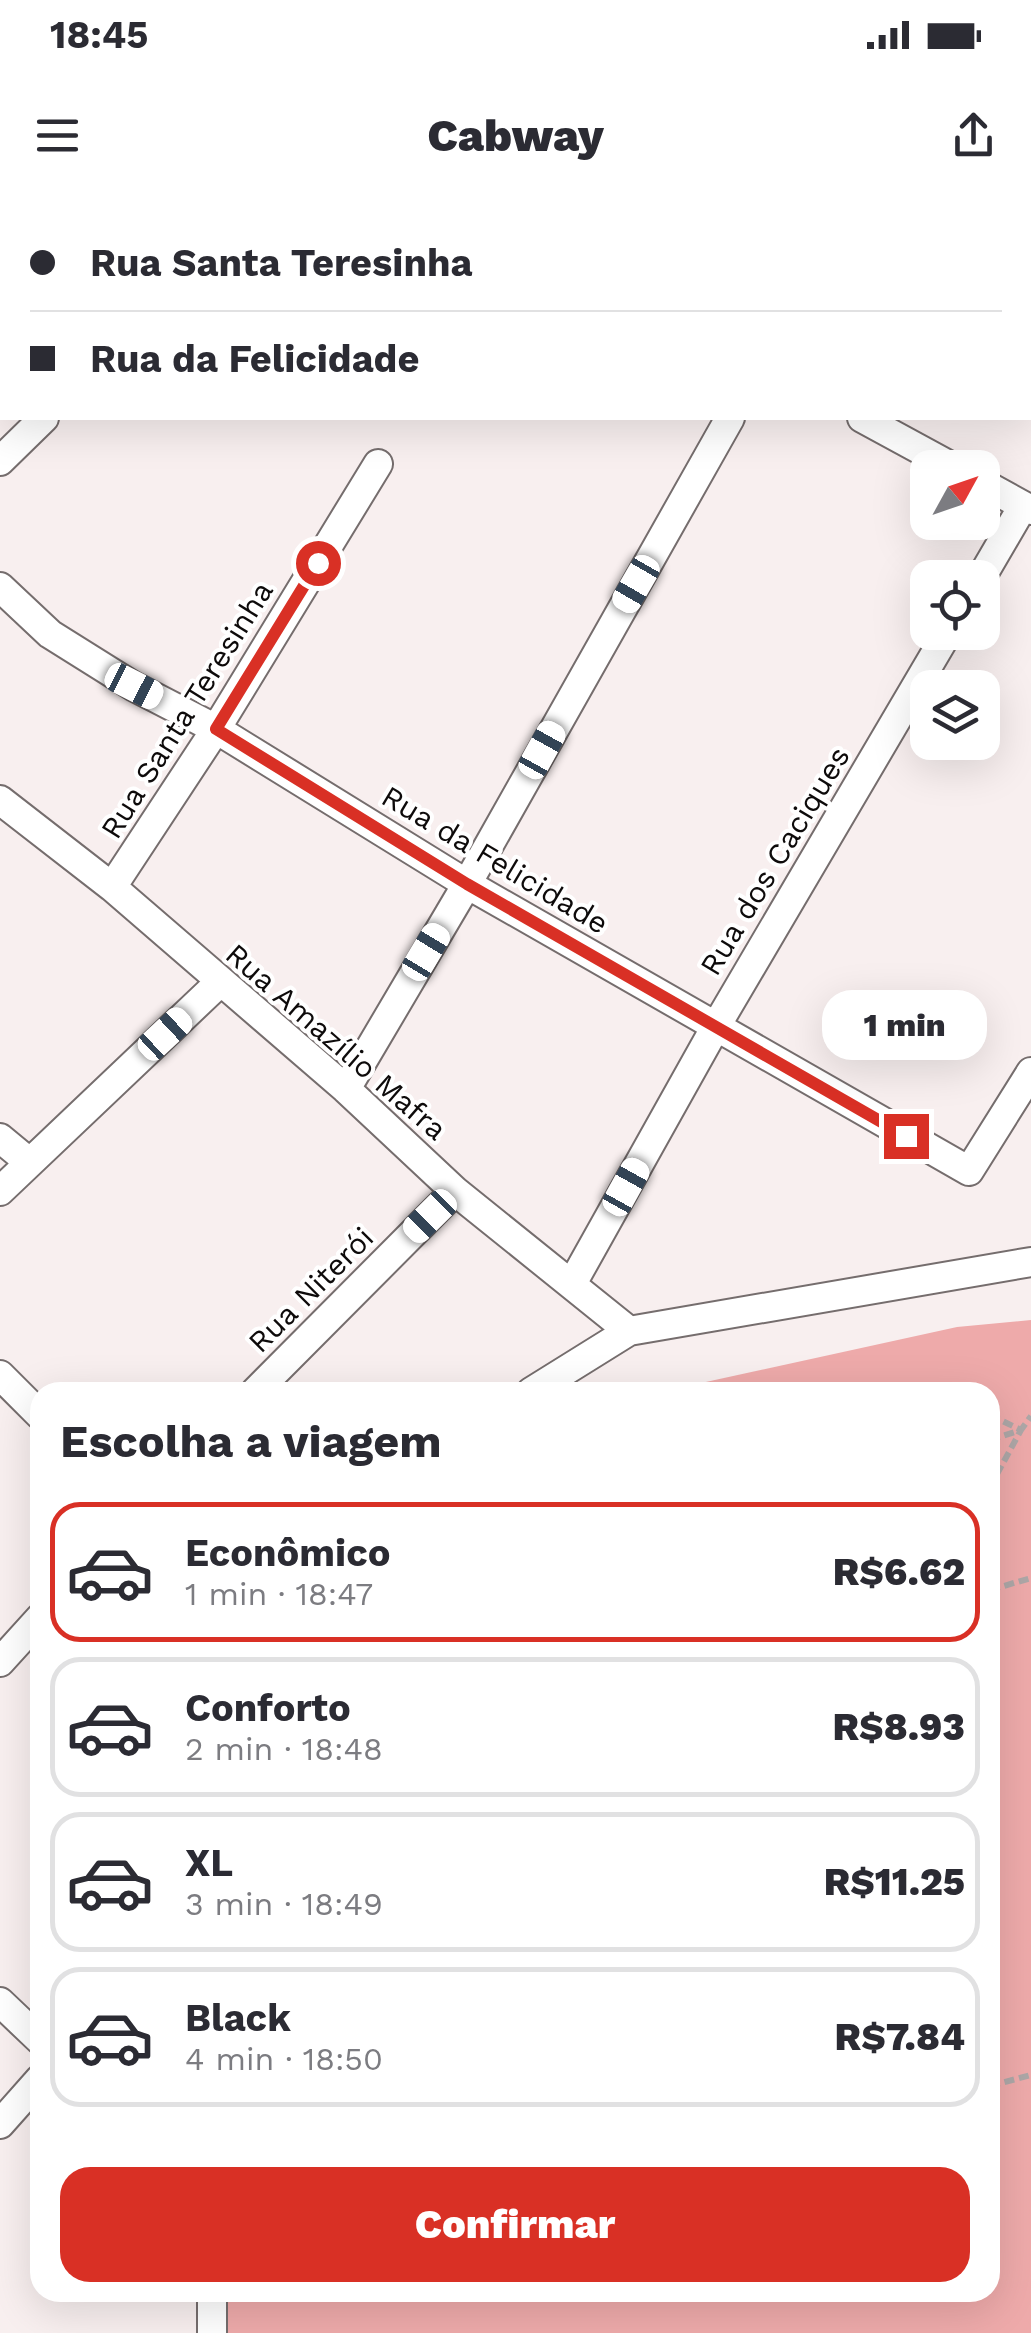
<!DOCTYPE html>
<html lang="pt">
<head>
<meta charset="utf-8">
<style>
	:root { --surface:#fff; --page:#f7f7f7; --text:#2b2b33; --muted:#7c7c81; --line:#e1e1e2; --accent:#d93025 }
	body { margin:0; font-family:"Work Sans",sans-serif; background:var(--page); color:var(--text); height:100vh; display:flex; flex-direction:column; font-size:38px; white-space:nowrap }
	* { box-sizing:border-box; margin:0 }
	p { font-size:32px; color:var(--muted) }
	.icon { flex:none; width:55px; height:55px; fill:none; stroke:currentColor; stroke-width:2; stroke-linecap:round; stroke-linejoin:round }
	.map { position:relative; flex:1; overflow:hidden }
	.drawer { position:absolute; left:30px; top:1182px; width:970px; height:920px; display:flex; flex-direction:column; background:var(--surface); border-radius:30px; box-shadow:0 10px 40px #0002 }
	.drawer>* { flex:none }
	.banner { position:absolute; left:0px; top:0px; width:1032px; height:220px; box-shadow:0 10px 40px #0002; display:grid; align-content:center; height:220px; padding:0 30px; background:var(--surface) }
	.needle { width:65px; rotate:50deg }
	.fabs { position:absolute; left:910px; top:250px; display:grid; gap:20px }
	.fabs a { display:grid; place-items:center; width:90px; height:90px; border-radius:20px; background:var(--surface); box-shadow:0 10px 40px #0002; font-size:50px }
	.end { position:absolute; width:45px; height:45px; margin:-22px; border:12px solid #d93025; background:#fff; box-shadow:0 0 0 5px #fff }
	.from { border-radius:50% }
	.bubble { position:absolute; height:70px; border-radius:30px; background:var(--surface); box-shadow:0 10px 40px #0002; font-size:32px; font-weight:800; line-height:70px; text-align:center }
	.car { position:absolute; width:30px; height:60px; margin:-30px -15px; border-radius:12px; box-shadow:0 0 8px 2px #0007; background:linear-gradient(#fff 24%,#345 0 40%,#fff 0 76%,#345 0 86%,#fff 0) }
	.banner b { display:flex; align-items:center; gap:35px; height:95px; font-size:38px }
	.banner b+b { border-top:2px solid var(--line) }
	.banner i { width:25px; height:25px; background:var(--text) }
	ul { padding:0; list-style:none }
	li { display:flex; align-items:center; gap:30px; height:140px; margin:0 20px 15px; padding:0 10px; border:5px solid var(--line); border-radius:30px }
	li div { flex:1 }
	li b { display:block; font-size:38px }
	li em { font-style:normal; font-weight:800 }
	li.selected { border-color:var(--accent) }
	li>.icon { width:90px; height:90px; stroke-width:1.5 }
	h2 { padding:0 30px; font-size:45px; line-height:120px }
	.button { display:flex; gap:20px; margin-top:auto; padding:20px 30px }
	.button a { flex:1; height:115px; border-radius:30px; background:var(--accent); color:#fff; font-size:40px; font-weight:800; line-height:115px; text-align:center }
	.status { display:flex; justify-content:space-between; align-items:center; height:70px; padding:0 50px; background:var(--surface); direction:ltr }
	.status svg { height:28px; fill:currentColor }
	header { display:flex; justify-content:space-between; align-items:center; height:130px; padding:0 30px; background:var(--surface); font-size:45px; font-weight:800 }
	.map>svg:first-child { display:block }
</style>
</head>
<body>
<div class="status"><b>18:45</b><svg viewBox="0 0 49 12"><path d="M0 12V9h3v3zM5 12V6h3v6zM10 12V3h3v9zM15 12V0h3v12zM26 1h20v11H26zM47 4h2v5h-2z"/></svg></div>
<header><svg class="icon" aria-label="menu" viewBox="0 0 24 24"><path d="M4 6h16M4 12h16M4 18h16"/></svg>Cabway<svg class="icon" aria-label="share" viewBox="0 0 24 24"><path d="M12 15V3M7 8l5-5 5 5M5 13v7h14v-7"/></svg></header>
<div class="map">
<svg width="1031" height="2133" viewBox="0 0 1031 2133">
	<rect width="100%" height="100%" fill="#f8efef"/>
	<path fill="#eaa" d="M1031,1120V2133H222L225,2093L990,2092V1192H660L957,1127Z"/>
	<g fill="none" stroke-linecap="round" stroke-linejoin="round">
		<defs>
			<path id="street" d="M464,0L468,2
				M845,2L846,0
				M862,218L954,268
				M0,261L44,218
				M982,283L1031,310
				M981,378L1023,306
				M0,387L50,434L133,486L216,529L467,684L969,971L1031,872
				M0,600L112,687L346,889L455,991L629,1131
				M112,687L216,529L378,264
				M346,889L467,684L730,218
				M0,938L29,962
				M0,991L219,783
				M573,1082L715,828L948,432
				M0,1175L40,1215
				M255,1192L455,991
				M531,1192L629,1131L1031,1062
				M0,1462L40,1418
				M0,1802L40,1840
				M0,1924L40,1879
				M212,2133V2092"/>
		</defs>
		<use href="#street" stroke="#756d6d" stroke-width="32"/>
		<path stroke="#aea7a7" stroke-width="6" stroke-dasharray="10 5" stroke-linecap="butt" d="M882,1192L921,1189L930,1192
			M990,1215L1021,1230L990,1287
			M990,1240L1021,1230L1031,1216
			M990,1390L1031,1378
			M990,1886L1031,1875"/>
		<use href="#street" stroke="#fff" stroke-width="28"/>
	</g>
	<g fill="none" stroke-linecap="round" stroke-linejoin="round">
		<path stroke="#d93025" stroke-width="12" d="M318,363L216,529L467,684L906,936"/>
	</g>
	<g text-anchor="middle" stroke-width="8" stroke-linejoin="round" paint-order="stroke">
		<g font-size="30" fill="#0d0a0a" stroke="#fff">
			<text transform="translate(187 510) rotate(-58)" y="10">Rua Santa Teresinha</text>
			<text transform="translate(495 660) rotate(31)" y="10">Rua da Felicidade</text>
			<text transform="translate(775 661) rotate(-59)" y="10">Rua dos Caciques</text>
			<text transform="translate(336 842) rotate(41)" y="10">Rua Amazílio Mafra</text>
			<text transform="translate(311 1090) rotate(-45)" y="10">Rua Niterói</text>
		</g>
	</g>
</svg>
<div class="fabs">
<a><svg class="needle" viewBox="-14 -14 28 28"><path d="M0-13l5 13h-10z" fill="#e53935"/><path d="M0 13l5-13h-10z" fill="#7c7c81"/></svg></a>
<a><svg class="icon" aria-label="locate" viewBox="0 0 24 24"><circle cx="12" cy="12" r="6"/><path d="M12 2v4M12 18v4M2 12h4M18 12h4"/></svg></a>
<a><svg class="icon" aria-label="layers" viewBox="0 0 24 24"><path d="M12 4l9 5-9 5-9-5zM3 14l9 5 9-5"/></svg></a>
</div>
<i class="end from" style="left:318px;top:363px"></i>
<i class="end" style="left:906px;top:936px"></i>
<div class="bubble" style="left:822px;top:790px;width:165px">1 min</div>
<i class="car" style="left:636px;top:384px;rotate:210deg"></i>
<i class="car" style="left:134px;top:486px;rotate:117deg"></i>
<i class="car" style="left:542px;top:550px;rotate:29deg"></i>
<i class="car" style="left:426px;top:752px;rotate:31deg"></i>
<i class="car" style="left:165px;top:834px;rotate:47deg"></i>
<i class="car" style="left:626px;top:987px;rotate:29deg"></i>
<i class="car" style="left:430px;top:1016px;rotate:225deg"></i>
<div class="banner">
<b><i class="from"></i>Rua Santa Teresinha</b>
<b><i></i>Rua da Felicidade</b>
</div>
<section class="drawer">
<h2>Escolha a viagem</h2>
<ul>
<li class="selected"><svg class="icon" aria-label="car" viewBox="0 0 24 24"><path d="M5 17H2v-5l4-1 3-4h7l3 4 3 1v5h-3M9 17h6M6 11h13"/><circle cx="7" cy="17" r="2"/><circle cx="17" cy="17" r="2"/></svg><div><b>Econômico</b><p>1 min · 18:47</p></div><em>R$6.62</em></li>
<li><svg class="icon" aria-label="car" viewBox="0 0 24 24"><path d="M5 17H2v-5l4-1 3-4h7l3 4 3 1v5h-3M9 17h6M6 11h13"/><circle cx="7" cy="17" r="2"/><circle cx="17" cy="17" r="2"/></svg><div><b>Conforto</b><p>2 min · 18:48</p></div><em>R$8.93</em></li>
<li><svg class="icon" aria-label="car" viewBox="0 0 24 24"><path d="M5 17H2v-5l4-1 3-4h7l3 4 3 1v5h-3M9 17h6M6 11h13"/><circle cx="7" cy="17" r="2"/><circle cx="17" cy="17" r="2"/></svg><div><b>XL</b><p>3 min · 18:49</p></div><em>R$11.25</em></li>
<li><svg class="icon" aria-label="car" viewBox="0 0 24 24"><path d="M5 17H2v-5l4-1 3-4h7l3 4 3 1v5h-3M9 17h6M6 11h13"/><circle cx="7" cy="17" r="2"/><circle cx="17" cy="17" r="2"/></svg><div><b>Black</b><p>4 min · 18:50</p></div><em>R$7.84</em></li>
</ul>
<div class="button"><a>Confirmar</a></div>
</section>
</div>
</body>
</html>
